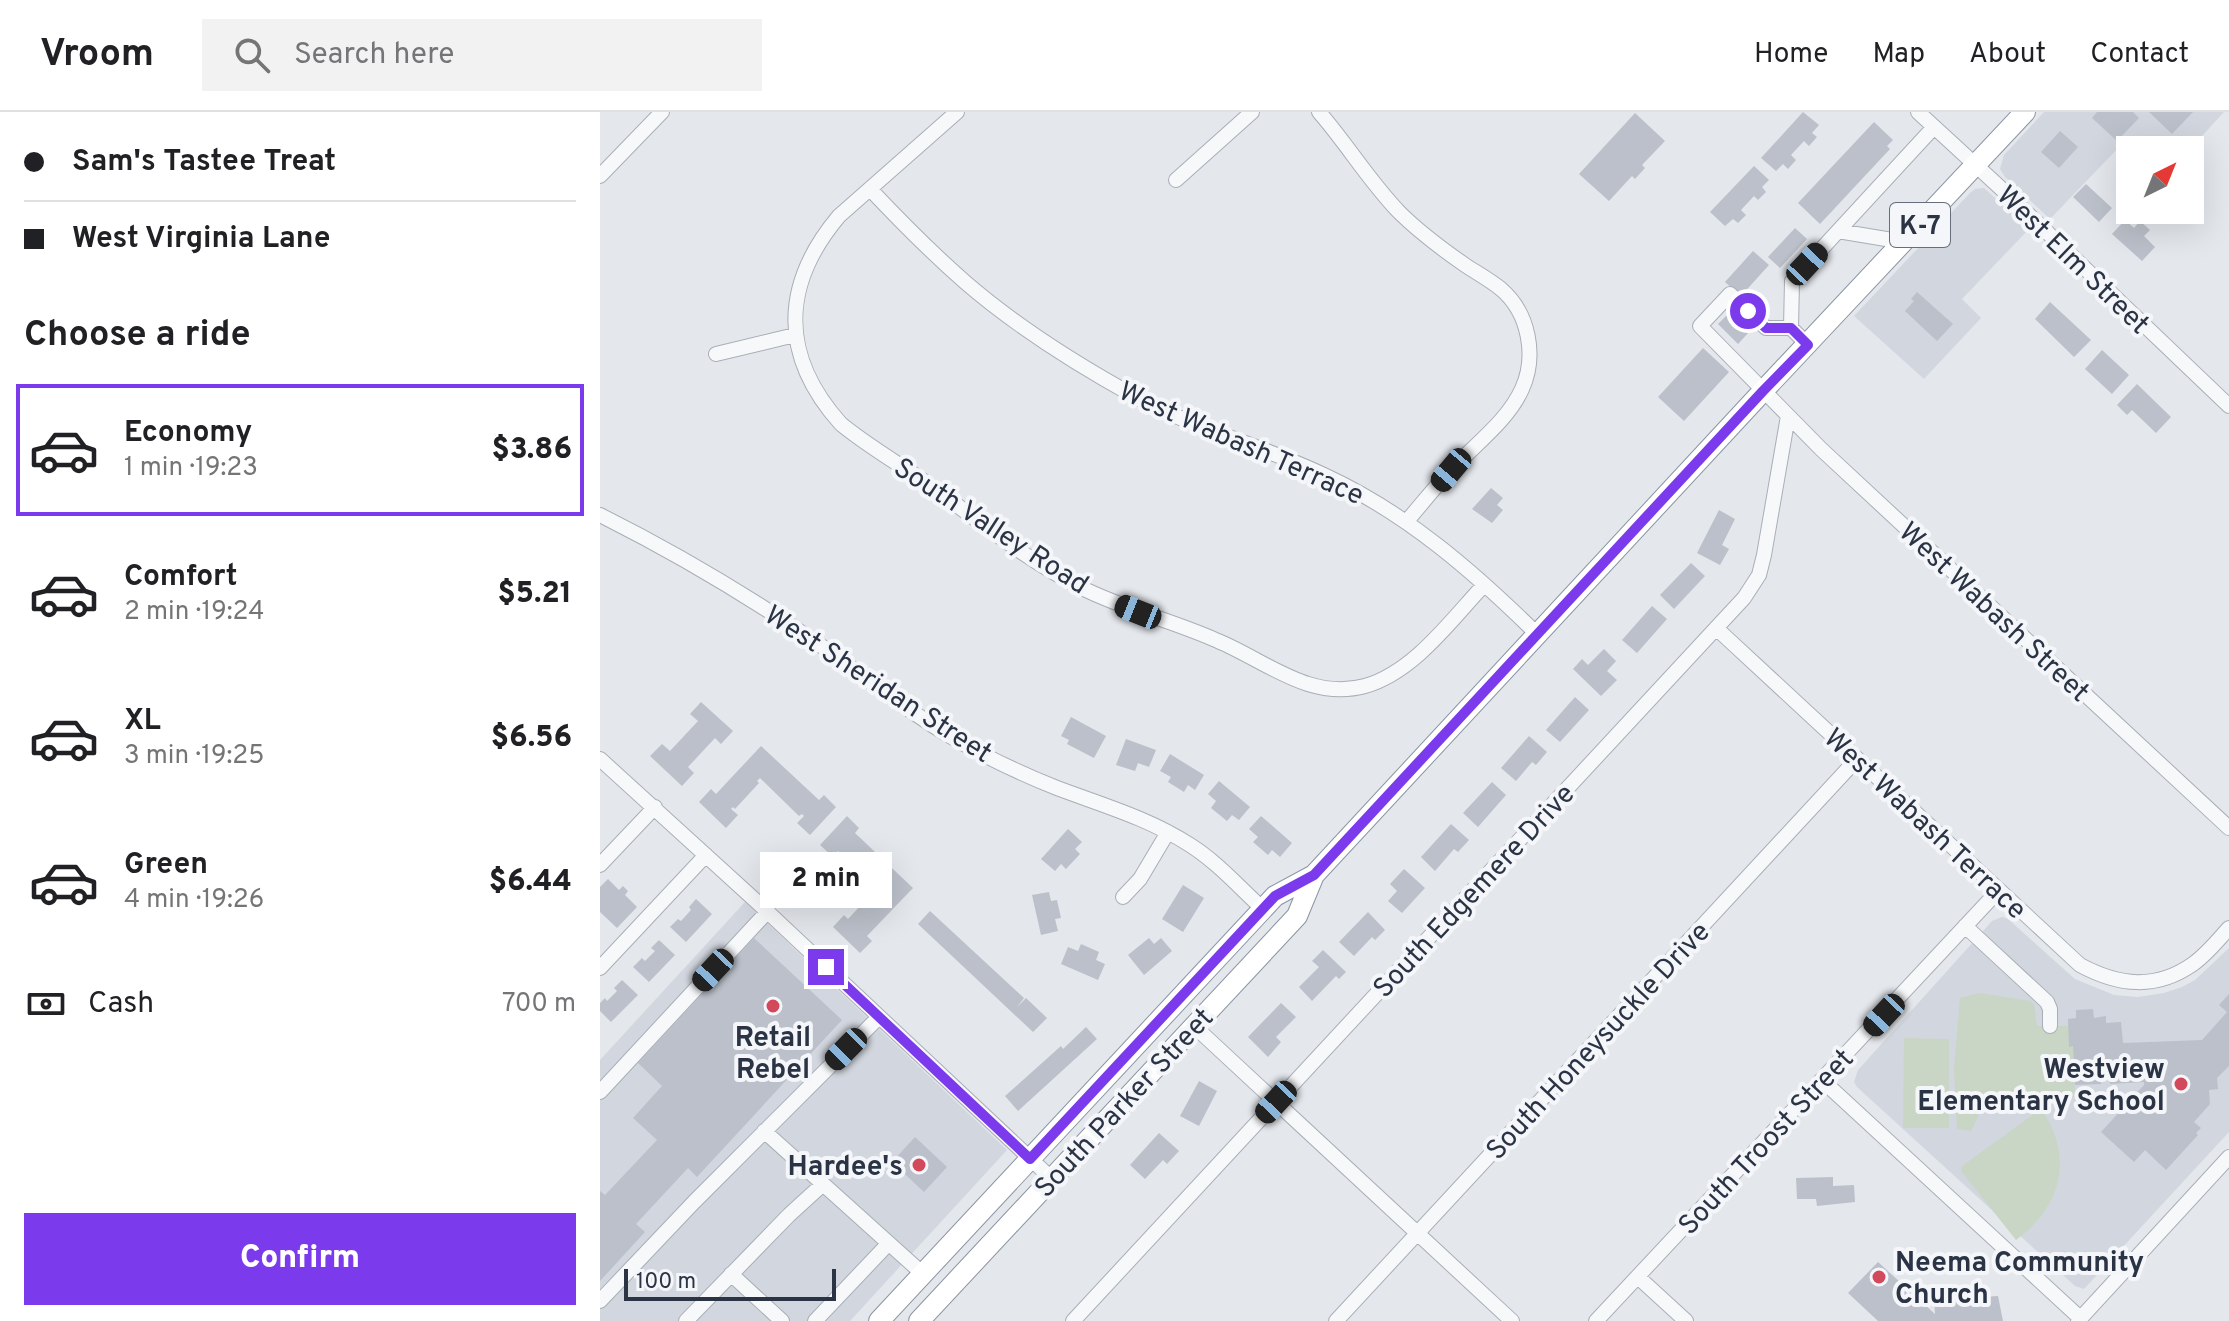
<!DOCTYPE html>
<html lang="en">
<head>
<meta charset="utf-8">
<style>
	:root { --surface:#fff; --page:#f2f2f2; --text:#202124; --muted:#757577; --line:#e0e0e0; --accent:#7c3aed }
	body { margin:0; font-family:Overpass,sans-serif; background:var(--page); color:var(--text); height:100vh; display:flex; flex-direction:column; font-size:30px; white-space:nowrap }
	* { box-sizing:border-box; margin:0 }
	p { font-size:26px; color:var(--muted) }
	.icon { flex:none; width:44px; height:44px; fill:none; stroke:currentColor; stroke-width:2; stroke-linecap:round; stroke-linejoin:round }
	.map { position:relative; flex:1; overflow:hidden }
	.sheet { display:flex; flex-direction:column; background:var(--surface); width:600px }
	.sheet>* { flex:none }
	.banner { display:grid; align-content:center; height:176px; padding:0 24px; background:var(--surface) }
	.needle { width:52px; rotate:43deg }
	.fabs { position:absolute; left:1516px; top:24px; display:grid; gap:16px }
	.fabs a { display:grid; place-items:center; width:88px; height:88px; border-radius:0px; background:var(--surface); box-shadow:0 8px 32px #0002; font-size:40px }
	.scale { position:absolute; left:24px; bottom:20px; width:212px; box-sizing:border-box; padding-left:8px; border:4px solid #2b3445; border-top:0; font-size:22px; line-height:28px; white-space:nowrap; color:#2b3445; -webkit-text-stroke:6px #f4f6f9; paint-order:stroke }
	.end { position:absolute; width:36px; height:36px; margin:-18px; border:10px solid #7c3aed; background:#fff; box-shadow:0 0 0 4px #fff }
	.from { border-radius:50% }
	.bubble { position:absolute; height:56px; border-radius:0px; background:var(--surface); box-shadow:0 8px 32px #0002; font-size:26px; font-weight:800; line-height:56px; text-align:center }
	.car { position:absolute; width:24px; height:48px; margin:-24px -12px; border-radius:10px; box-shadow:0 0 6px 2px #0007; background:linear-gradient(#222 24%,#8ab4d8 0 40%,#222 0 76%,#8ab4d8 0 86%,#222 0) }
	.banner b { display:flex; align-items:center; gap:28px; height:76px; font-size:30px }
	.banner b+b { border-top:2px solid var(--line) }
	.banner i { width:20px; height:20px; background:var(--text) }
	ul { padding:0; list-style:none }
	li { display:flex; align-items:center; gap:24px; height:132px; margin:0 16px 12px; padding:0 8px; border:4px solid transparent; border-radius:0px }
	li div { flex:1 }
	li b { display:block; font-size:30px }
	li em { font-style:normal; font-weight:800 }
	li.active { border-color:var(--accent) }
	li>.icon { width:72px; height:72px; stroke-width:1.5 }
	h2 { padding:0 24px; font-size:36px; line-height:96px }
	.pay { display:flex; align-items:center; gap:20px; height:88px; padding:0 24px; font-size:30px }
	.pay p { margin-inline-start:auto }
	.action { display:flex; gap:16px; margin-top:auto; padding:16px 24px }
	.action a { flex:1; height:92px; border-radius:0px; background:var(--accent); color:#fff; font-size:32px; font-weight:800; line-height:92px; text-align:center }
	header { display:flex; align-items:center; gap:48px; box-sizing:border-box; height:112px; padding:0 40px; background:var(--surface); border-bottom:2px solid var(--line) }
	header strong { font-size:38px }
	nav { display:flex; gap:44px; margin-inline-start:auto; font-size:28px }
	.search { width:560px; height:72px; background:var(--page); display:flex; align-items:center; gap:20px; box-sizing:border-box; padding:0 28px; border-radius:0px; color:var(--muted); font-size:30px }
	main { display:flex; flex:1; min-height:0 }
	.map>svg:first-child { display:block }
</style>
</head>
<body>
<header>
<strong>Vroom</strong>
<div class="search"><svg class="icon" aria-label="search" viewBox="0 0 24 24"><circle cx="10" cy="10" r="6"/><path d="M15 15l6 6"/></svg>Search here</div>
<nav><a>Home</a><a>Map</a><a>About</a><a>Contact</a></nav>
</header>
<main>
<section class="sheet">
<div class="banner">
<b><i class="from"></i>Sam's Tastee Treat</b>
<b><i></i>West Virginia Lane</b>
</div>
<h2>Choose a ride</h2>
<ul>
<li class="active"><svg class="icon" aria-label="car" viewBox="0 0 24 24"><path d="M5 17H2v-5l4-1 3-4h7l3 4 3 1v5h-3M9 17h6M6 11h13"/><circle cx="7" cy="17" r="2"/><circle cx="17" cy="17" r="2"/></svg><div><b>Economy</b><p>1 min · 19:23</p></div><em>$3.86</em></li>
<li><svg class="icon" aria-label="car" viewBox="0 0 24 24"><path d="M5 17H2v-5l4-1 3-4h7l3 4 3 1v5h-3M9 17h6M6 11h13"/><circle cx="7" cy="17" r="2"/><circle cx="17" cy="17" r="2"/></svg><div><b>Comfort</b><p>2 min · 19:24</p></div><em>$5.21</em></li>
<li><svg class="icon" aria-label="car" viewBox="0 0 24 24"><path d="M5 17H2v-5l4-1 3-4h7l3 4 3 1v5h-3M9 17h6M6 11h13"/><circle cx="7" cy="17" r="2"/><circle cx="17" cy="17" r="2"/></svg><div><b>XL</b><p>3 min · 19:25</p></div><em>$6.56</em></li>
<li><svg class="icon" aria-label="car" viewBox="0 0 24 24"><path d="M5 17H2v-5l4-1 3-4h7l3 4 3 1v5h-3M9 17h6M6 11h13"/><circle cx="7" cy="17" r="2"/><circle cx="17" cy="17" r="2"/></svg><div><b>Green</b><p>4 min · 19:26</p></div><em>$6.44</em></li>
</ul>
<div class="pay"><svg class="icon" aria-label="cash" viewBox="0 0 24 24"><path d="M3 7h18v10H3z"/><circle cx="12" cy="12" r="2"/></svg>Cash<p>700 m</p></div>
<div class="action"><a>Confirm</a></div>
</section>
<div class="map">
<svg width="1629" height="1209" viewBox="0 0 1629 1209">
	<rect width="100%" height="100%" fill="#e4e7ec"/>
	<path fill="#d2d6de" d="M1444,0H1624L1589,38L1530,39L1522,32L1450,107L1405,65L1400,57L1404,43Z
		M1384,76L1429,117L1362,187L1381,206L1324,267L1254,204L1370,81L1375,77Z
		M145,790L407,1038L250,1209H0V948Z
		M1402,805L1408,807L1475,867L1514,883L1538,885L1564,881L1582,875L1595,868L1629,836V1020L1484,1177L1475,1174L1257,975L1254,970L1258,958L1392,809Z"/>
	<path fill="#c9d6c5" d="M1379,881L1431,889L1434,893L1437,914H1469V934H1473L1475,985L1382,988L1381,998L1371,1019L1357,1017L1354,956L1360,886Z
		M1304,926L1349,927V1016H1303Z
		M1441,997C1475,1045 1461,1095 1416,1128L1361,1059L1362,1054Z"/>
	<path fill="#bbc0ca" d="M1203,0L1219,13L1212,21L1217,25L1209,34L1204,29L1191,43L1196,48L1188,57L1183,52L1176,59L1161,46Z
		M1497,0H1533L1539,6L1517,29L1492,6Z
		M1549,0H1593L1572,22Z
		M1035,1L1065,29L1042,53L1045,56L1035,67L1032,64L1009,89L979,62Z
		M1274,10L1293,28L1287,34L1290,37L1220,112L1198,91Z
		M1460,19L1478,35L1459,56L1441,40Z
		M1154,54L1169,68L1162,75L1166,80L1158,88L1154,84L1141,98L1146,103L1138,111L1133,107L1125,114L1110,100Z
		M1486,72L1512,96L1499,110L1473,85Z
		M1525,108L1534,116L1540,109L1550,118L1544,124L1555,135L1542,149L1512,122Z
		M1195,116L1207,127L1180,156L1168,145Z
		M1153,139L1169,153L1141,184L1125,170Z
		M1317,180L1353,212L1337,229L1305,199L1314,189L1311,187Z
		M1450,190L1491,228L1474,245L1435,207Z
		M1130,200L1150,219L1138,232L1118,212Z
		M1103,236L1129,260L1084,309L1058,285Z
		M1502,238L1529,263L1512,282L1485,257Z
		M1537,272L1571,305L1556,321L1532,298L1527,303L1517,293Z
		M891,376L903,386L897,393L903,398L892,411L872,397Z
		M1119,398L1135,407L1122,433L1129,437L1120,453L1097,441Z
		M1091,451L1105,464L1074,497L1060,483Z
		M1052,494L1067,507L1037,541L1022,528Z
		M1004,537L1016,549L1007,559L1017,568L1001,584L973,557L982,547L988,553Z
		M975,585L989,598L960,630L946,618Z
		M101,590L133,619L121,632L115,626L88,655L94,661L82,674L50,644L62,632L70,639L98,609L90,602Z
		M471,605L506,624L494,646L467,632L469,628L461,624Z
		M929,624L947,640L936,653L932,650L916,669L901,656Z
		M526,627L556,638L549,655L538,651L535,659L516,653Z
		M161,634L219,688L224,683L236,695L210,723L197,711L204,704L202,702L199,704L160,666L157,669L159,671L135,697L133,695L131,697L138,703L126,716L99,690L111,677L116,682Z
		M570,642L604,663L595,678L588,673L584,680L568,670L571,665L560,659Z
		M619,669L650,695L639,708L632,703L627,709L611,696L616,689L608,682Z
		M892,670L906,683L878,715L863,701Z
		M247,704L259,716L255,721L313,776L267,824L272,829L260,841L233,815L244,803L248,807L277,776L238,739L233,745L220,733Z
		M661,704L692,731L680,745L672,738L668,743L653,730L658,725L649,717Z
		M851,712L869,728L858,740L854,737L835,759L821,745Z
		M468,717L482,730L475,737L480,742L466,757L461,752L455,759L441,747Z
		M804,757L825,776L802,801L788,789L797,779L790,772Z
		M8,767L19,778L23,774L28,779L25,783L37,795L17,816L0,800V775Z
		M583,773L604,786L583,820L562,807Z
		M449,780L451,789L457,788L461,806L455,807L458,819L441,823L432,783Z
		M96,787L112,802L86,830L70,815L78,807L81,809L91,798L89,795Z
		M330,799L424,886L417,895L426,886L447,906L433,920L318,812Z
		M768,800L785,818L775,828L772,825L754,844L739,830Z
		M154,826L242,908L97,1065L88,1056L36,1112L45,1120L0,1169V1079L5,1083L57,1028L33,1006L62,974L38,951Z
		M549,826L554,832L561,826L572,839L544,863L528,843Z
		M59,828L75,843L49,870L33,855L42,846L45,849L55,839L51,836Z
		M481,832L499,840L496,848L505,852L498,868L461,852L468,835L478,839Z
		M723,838L746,860L739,867L736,864L712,889L699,875L719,855L712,849Z
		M22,868L38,883L11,910L0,899V891L5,886L7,889L17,879L14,876Z
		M1629,882V954L1617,966L1618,977L1609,978L1610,992L1594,1010L1601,1016L1596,1021L1598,1023L1566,1058L1545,1038L1534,1050L1501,1020L1544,973V970L1510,972L1509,957L1500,958L1501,972L1475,973L1473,934L1469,935L1468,907L1476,906V898L1493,897L1494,906L1506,904V911L1521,910L1523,931L1602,928L1627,900L1619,893Z
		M681,891L696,905L676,925L681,930L668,945L648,925Z
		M486,915L497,927L418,999L405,984L461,934L463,937Z
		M599,969L617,979L599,1014L580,1004Z
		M559,1021L579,1039L567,1052L563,1048L545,1067L530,1053Z
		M315,1025L347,1055L324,1080L292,1050Z
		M1233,1065V1074L1254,1073L1255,1090L1217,1094L1216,1087H1197L1196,1066Z
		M1278,1150L1335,1202L1334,1188L1398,1184L1403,1209H1278L1248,1181Z"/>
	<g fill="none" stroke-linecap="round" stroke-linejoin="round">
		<defs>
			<path id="minor" d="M357,0L239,104C181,173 180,244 241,312C269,335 301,353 331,374C380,410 428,449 482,476C526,498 574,509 618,529C666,549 710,589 765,574C814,560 851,508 884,473
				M719,0C747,32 769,69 799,100C819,120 842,137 865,153C877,161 890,168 901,177C929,201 937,244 922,277C908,308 877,331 854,355C837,372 822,392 806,410
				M1318,0L1406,81L1629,294
				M0,64L62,0
				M576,68L652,0
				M270,77C301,110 332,141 365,170C417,215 476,252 536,285C597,318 664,334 726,364C808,402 875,461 938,523
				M1238,119L1304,130
				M1191,216H1166L1130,182L1100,214L1221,337L1629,716
				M1208,233L1191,216L1192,169L1334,15
				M116,242L195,223
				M0,403C74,440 145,482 214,529C259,559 301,595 348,623C382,643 419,661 457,676C502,693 548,706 590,733C617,750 639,775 663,797
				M1116,516L1480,853C1519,874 1556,878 1593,852C1607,842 1618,828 1629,816
				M0,647L156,789L451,1066
				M0,753L55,695
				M523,785L540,767L568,720
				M1365,814L1447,890L1450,897V914
				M0,856L106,743
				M594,914L912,1209
				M1223,969L1480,1206
				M0,980L168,799
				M164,1019L223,1072
				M131,1162L182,1209
				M1038,1165L1086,1209
				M0,1189L94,1090L279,905
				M86,1209L189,1103L223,1072L323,1162
				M215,1209L289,1131
				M473,1209L1144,486L1159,463L1164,443L1188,304
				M736,1209L1257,647
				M996,1209L1399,778
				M1478,1209L1629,1045"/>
			<path id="highway" d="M279,1209L675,784L714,763L1163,279L1425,0
				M319,1209L697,804L714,763"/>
		</defs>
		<use href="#minor" stroke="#a9aeb7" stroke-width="16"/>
		<use href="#highway" stroke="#8b94a3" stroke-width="22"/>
		<use href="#minor" stroke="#f7f8fa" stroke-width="14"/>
		<use href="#highway" stroke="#fff" stroke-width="20"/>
	</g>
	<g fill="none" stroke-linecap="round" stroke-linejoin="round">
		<path stroke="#7c3aed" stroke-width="10" d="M226,855L430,1047L675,784L714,763L1163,279L1208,233L1191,216H1166L1148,199"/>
	</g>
	<g fill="#d1495b" stroke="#f4f6f9" stroke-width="3">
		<circle cx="173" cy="894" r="8"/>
		<circle cx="1581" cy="972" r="8"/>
		<circle cx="319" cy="1053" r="8"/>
		<circle cx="1279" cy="1165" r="8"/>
	</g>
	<g text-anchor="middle" stroke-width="8" stroke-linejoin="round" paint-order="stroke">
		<rect fill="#f4f6f9" stroke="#676e7b" stroke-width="2" x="1290" y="91" width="60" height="44" rx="6"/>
		<g font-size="26" font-weight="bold" fill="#2b3445">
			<text x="1320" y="122">K-7</text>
		</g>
		<g font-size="28" fill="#2b3445" stroke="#f4f6f9">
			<text transform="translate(1474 147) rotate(44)" y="10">West Elm Street</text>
			<text transform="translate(642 330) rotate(24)" y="10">West Wabash Terrace</text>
			<text transform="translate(392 413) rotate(33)" y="10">South Valley Road</text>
			<text transform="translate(1395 499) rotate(43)" y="10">West Wabash Street</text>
			<text transform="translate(279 571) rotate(33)" y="10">West Sheridan Street</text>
			<text transform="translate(1326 711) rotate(43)" y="10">West Wabash Terrace</text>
			<text transform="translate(873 778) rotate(-47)" y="10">South Edgemere Drive</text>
			<text transform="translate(997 928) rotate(-47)" y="10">South Honeysuckle Drive</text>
			<text transform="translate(523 990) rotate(-47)" y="10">South Parker Street</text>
			<text transform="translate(1165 1029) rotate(-47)" y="10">South Troost Street</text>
		</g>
		<g font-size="28" font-weight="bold" fill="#2b3445" stroke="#f4f6f9" text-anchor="end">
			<text x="173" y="934" text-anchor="middle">Retail<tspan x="173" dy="32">Rebel</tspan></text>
			<text x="1565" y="966">Westview<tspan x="1565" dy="32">Elementary School</tspan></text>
			<text x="303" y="1063">Hardee's</text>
			<text x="1295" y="1159" text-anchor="start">Neema Community<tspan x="1295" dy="32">Church</tspan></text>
		</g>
	</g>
</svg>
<div class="fabs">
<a><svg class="needle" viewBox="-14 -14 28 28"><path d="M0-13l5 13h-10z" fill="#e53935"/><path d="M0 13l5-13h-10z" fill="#757577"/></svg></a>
</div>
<div class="scale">100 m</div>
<i class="end from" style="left:1148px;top:199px"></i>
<i class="end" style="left:226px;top:855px"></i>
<div class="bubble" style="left:160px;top:740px;width:132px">2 min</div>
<i class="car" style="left:1207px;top:152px;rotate:43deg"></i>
<i class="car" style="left:851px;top:358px;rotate:220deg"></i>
<i class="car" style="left:538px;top:500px;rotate:292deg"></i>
<i class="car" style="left:113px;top:858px;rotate:223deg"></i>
<i class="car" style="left:1284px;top:903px;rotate:223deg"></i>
<i class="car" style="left:246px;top:937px;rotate:225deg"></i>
<i class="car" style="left:676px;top:990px;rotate:223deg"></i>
</div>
</main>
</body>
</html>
